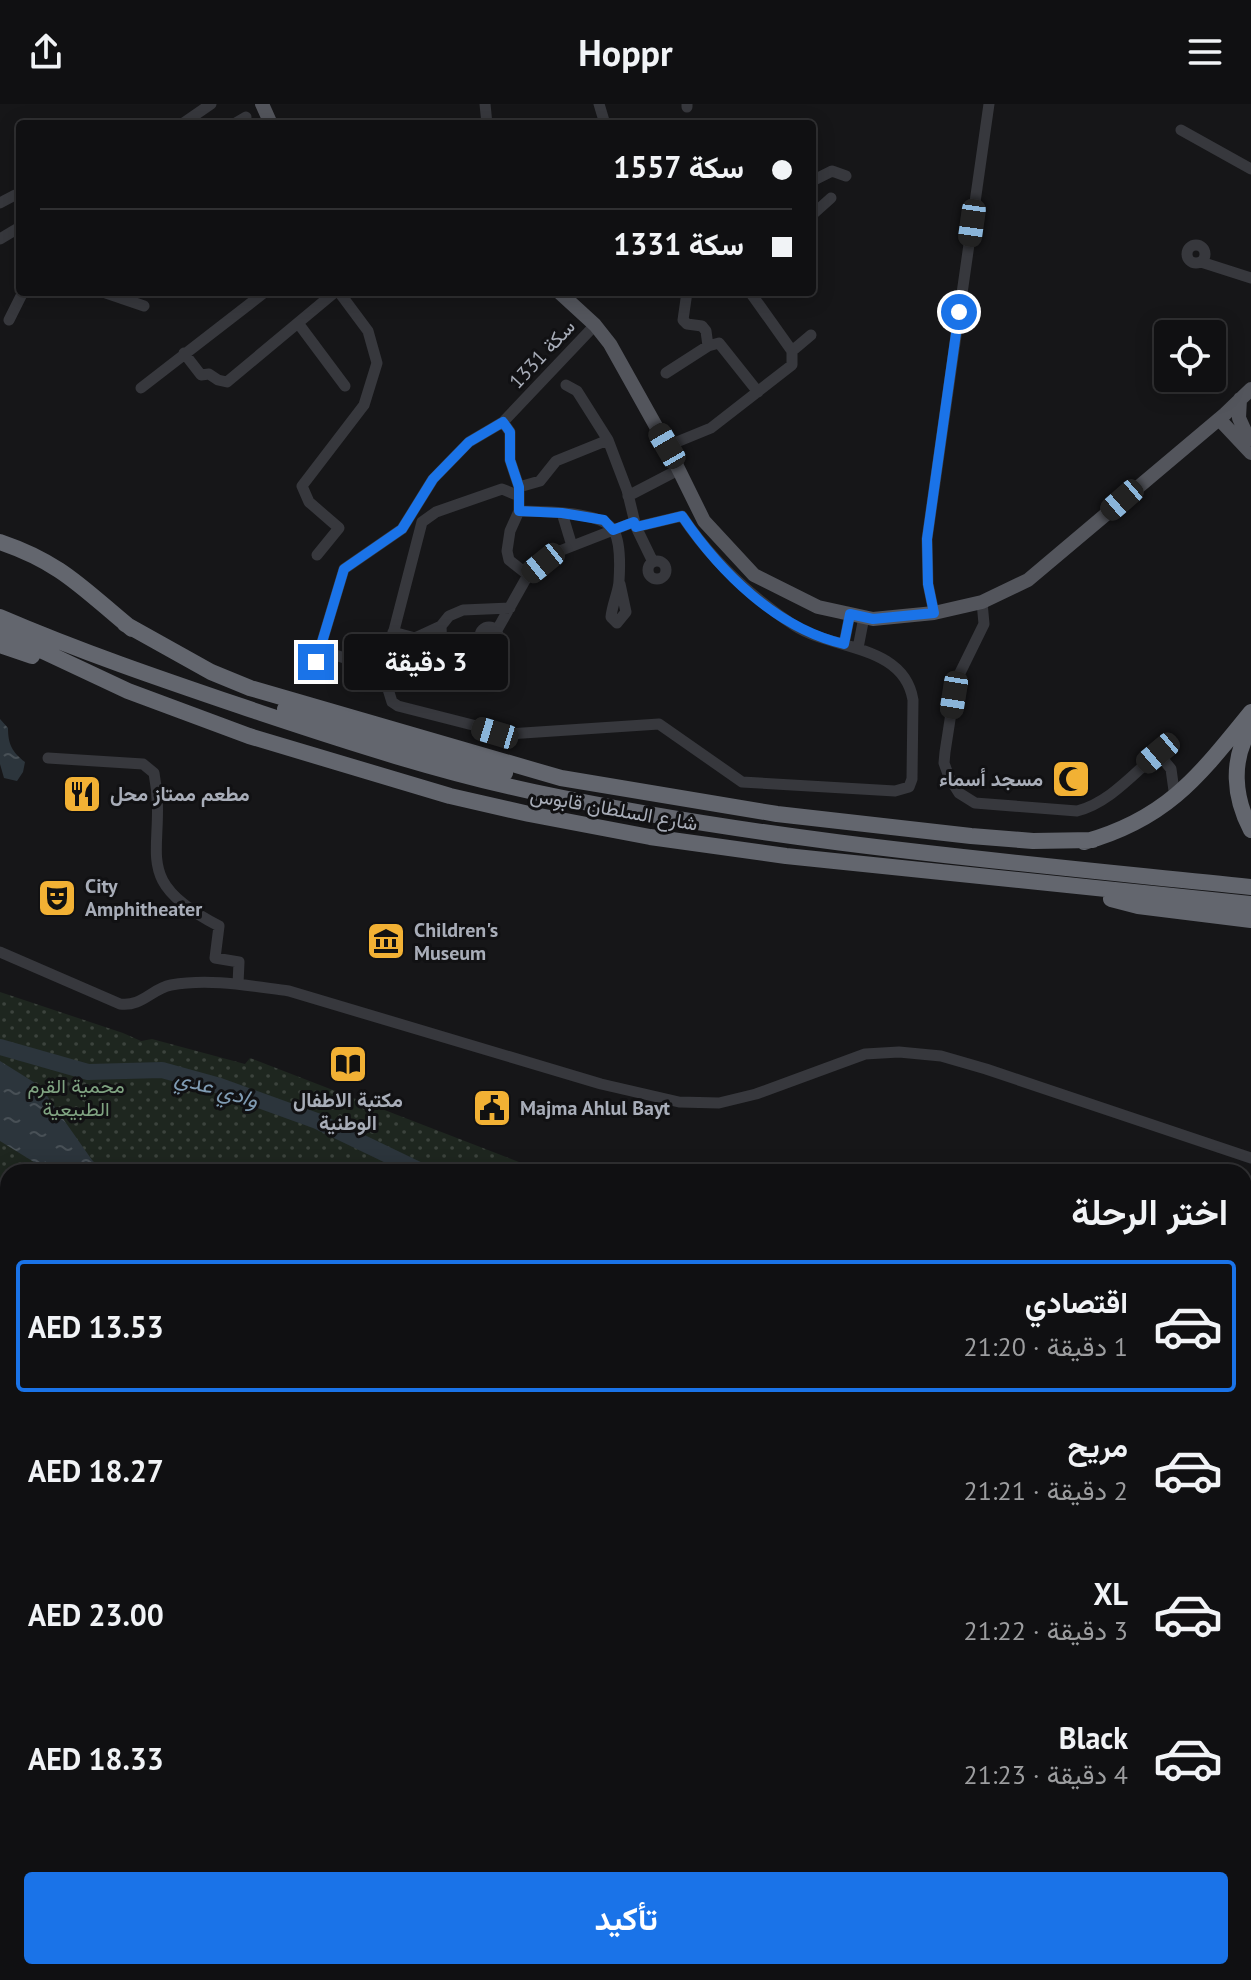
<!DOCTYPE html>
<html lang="ar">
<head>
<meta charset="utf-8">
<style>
	:root { --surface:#101012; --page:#19191b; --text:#f1f3f6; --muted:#9c9d9f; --line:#303032; --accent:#1a73e8 }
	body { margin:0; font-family:"PT Sans",Vazirmatn,sans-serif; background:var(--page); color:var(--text); direction:rtl; height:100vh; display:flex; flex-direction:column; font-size:30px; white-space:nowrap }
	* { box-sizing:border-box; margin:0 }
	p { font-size:26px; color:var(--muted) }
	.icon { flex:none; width:44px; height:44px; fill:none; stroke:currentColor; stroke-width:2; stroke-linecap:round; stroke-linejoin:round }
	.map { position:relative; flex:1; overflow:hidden; direction:ltr }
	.side { position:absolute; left:0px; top:1060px; width:1252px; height:816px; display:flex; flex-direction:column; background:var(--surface); border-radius:24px 24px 0 0; box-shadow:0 4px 20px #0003,0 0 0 2px var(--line); direction:rtl }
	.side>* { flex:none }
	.top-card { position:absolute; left:16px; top:16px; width:800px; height:176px; border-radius:8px; box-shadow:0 4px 20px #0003,0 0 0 2px var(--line); direction:rtl; display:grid; align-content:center; height:176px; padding:0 24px; background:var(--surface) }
	.fabs { position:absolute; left:1154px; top:216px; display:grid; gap:16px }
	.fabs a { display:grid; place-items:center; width:72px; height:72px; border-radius:8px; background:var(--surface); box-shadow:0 4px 20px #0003,0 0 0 2px var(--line); font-size:40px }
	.end { position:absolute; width:36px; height:36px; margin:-18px; border:10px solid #1a73e8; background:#fff; box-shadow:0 0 0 4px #fff }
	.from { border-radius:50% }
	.bubble { position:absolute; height:56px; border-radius:8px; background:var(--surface); box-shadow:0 4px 20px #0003,0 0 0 2px var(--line); font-size:26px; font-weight:700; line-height:56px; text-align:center; direction:rtl }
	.car { position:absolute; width:24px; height:48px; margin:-24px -12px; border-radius:10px; box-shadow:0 0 6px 2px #0007; background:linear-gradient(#222 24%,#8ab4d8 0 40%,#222 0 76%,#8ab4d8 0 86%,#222 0) }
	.top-card b { display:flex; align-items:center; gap:28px; height:76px; font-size:30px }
	.top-card b+b { border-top:2px solid var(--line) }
	.top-card i { width:20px; height:20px; background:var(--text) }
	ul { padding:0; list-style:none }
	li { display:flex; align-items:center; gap:24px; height:132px; margin:0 16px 12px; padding:0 8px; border:4px solid transparent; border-radius:8px }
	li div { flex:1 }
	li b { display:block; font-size:30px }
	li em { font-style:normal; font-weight:700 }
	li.current { border-color:var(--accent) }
	li>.icon { width:72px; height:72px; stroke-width:1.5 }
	h2 { padding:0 24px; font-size:36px; line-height:96px }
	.cta { display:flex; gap:16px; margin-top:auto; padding:16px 24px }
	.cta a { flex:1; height:92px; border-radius:8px; background:var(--accent); color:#fff; font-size:32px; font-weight:700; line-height:92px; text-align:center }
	header { display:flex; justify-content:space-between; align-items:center; height:104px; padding:0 24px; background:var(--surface); font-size:36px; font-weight:700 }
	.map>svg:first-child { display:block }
</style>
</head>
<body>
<header><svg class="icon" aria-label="menu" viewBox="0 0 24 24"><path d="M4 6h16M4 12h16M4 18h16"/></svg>Hoppr<svg class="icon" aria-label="share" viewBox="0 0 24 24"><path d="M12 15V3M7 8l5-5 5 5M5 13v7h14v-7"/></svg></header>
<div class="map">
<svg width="1251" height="1876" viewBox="0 0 1251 1876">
	<defs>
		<pattern id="grass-dots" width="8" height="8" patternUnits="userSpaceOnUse" patternTransform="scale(2)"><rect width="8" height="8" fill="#1e261f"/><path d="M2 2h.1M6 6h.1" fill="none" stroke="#3c433d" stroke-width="1.8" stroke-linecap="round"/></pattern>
		<pattern id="wetland-marsh" width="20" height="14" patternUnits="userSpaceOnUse" patternTransform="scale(2)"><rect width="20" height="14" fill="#1e261f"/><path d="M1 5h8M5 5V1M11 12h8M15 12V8" fill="none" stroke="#3c433d"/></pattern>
		<pattern id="water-ripples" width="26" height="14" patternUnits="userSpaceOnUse" patternTransform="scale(2)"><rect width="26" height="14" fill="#2c353c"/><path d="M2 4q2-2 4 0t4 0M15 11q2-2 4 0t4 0" fill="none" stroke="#485056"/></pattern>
	</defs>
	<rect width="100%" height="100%" fill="#161618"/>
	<path fill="url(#grass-dots)" d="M0,888L123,929L141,937L152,935L245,960L250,954L545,1068H8V1868H1244V1262L1251,1263V1876H0Z"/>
	<path fill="url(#wetland-marsh)" d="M1251,1577V1842L1244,1846V1580Z
		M1073,1868H1180L1181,1872L1192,1876H1084Z"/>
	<path fill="url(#water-ripples)" d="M0,615L8,624C8,640 12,648 25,658L23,668L17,677L4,674L0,660Z
		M0,957L40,982L92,1056L104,1068H50L0,1037Z
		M0,1634L8,1681V1775L0,1751Z
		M388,1868H674L693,1876H396Z"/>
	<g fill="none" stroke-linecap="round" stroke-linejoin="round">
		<path stroke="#2c353c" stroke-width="16" d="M0,943L88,968L162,966L220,982L317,1017L423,1068"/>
		<path stroke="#37383d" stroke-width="11" d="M485,0L487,20
			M599,0L605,20
			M687,0V3
			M182,20L211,0
			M234,20L246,13
			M1181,26L1251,65
			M812,77L832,67L846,72
			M0,99L15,91L20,93
			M812,111L831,94
			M0,135L20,123
			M1187 150a9 9 0 1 1 18 0a9 9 0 1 1-18 0Z
			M1201,158L1251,174
			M103,188L144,202
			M687,188L683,216L687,220L702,222L706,227L708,242
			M9,216L23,188
			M298,219L345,282
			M792,247L811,231
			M184,249L201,271L209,270L218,276L227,278L335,188
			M666,269L708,242L719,239L758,288
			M566,281L577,287L608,336L627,386L636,423L653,458
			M141,284L265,188
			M503,318L510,328V356L519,383V407L510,427L507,447L509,456L528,471
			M667,342L711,324L792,261V247L750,188
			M519,383L540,377L556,357L608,336
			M519,392L502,385L436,408L422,418L383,569L392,598L398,602L508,630L659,620L742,678L895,687L909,683L912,675L913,596C904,540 832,546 795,522C750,492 712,457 682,412L636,423
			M628,392L678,366
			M519,407C541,408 602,406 614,427C621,440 620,462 619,477C619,486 612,501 611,513L617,519L626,508L620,480
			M562,409L572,442
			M317,451L339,424L309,398L302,382L364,301L377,259L368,227L339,188
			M648 466a9 9 0 1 1 18 0a9 9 0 1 1-18 0Z
			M982,498L984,520L956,577L945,648L944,659L949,673L959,689L975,699L1077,707C1109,699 1133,670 1158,649L1171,665L1175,694
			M934,509L928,480L927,435L989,0
			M441,522L442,545L446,549
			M480 532a9 9 0 1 1 18 0a9 9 0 1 1-18 0Z
			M497,526L528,471L557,448L634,418
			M393,528L415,534L441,522L449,512L463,506L510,504
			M415,534L426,570
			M844,540L850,510
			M858,544L864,513
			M320,546L369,562
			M316,558L344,465L402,425L433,375L469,338L503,318L595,221
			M48,654L143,660L154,669C169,747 125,774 219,822L215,854L239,858L238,880
			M0,848L120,900C142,903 151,885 171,881C210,874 250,882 289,887L601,980L679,998L719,999L756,990L865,950L899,948L941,952L986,965L1251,1054"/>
		<path stroke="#53555c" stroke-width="14" d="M262,0L271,20
			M559,188L595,221L610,240L667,342L704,417L754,471L818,503L873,515L934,509L982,498L1028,476L1225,310L1251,285
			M1240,295L1239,314L1249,336
			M1219,315L1251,349"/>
		<path stroke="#63666e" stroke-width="16" d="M0,438C62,459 83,485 132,525
			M0,513C86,550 173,579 261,609C351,639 441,668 534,688C770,738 1011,758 1251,783
			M125,520L211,568L250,584L561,674L777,710L971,732L1033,737L1093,736
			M0,527L128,587L249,632L450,692L529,710L650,733L786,752L1251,800
			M0,541L32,552
			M285,605L505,669
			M1251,623C1230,656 1234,694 1251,726
			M1084,738C1167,715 1199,672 1251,608
			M1111,795L1138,802L1251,816"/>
	</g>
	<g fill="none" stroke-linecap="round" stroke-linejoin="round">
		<path stroke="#1a73e8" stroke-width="10" d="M316,558L344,465L402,425L433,375L469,338L503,318L510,328V356L519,383V407L562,409L604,416L613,426L634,418L636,423L682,412C720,468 776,524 844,540L850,510L873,515L934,509L928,480L927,435L959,208"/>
	</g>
	<defs>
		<symbol id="mosque-square" viewBox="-11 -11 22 22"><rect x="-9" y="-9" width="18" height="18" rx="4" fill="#f2b134" stroke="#111113"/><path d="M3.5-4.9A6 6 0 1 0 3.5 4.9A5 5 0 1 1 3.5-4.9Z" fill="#111"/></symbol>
		<symbol id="restaurant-square" viewBox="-11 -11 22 22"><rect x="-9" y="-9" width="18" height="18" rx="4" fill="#f2b134" stroke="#111113"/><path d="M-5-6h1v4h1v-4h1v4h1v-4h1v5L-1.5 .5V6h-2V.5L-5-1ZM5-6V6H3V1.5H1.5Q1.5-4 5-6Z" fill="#111"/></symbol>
		<symbol id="theatre-square" viewBox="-11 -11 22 22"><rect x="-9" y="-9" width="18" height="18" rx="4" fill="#f2b134" stroke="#111113"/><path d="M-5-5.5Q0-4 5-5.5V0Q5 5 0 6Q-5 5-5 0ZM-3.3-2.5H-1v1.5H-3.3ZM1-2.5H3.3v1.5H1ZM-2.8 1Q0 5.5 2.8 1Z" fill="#111"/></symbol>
		<symbol id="museum-square" viewBox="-11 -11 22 22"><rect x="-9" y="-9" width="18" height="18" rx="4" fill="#f2b134" stroke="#111113"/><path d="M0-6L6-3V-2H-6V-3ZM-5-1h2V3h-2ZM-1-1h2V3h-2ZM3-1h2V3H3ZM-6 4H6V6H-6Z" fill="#111"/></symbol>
		<symbol id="library-square" viewBox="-11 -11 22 22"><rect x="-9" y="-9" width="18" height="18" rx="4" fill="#f2b134" stroke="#111113"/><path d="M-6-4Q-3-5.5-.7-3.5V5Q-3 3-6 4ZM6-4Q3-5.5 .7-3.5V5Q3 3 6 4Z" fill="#111"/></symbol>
		<symbol id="civic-square" viewBox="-11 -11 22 22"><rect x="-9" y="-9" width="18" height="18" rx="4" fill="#f2b134" stroke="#111113"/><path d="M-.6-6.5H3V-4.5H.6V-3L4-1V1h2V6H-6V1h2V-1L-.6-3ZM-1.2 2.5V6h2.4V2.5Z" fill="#111"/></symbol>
	</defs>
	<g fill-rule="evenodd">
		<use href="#mosque-square" x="1049" y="653" width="44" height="44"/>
		<use href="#restaurant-square" x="60" y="668" width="44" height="44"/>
		<use href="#theatre-square" x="35" y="772" width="44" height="44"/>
		<use href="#museum-square" x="364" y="815" width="44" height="44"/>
		<use href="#library-square" x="326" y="938" width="44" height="44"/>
		<use href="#civic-square" x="470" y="982" width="44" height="44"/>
	</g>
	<g text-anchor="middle" stroke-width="6" stroke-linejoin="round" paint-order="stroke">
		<g font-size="20" fill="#a8adb8" stroke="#111113">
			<text transform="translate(542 250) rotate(-47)" y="7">سكة 1331</text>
			<text transform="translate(614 705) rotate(10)" y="7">شارع السلطان قابوس</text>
		</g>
		<g font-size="20" font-weight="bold" fill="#a8adb8" stroke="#111113" text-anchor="start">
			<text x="1043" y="682" text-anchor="end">مسجد أسماء</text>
			<text x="110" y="697">مطعم ممتاز محل</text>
			<text x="85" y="789">City<tspan x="85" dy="23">Amphitheater</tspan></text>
			<text x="414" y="833">Children's<tspan x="414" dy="23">Museum</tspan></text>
			<text x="348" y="1003" text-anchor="middle">مكتبة الاطفال<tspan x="348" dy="23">الوطنية</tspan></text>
			<text x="520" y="1011">Majma Ahlul Bayt</text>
		</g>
		<g font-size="20" fill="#7fa381" stroke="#111113">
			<text x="76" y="989">محمية القرم<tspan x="76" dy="23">الطبيعية</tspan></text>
		</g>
		<g font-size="22" font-style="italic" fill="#7f9bb3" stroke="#111113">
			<text transform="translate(217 984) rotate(17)" y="8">وادي عدي</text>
		</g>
	</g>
</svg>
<div class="fabs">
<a><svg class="icon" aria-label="locate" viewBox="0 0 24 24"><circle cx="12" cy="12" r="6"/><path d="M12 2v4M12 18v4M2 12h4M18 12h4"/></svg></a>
</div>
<i class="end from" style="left:959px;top:208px"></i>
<i class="end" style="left:316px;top:558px"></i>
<div class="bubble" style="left:344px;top:530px;width:164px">3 دقيقة</div>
<i class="car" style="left:972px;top:119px;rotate:188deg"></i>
<i class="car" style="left:667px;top:342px;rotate:330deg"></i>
<i class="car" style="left:1122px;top:396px;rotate:229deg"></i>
<i class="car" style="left:543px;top:459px;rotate:231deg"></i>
<i class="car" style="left:954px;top:591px;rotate:189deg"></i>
<i class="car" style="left:495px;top:629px;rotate:287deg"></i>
<i class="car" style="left:1158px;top:649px;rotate:230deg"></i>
<div class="top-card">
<b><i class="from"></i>سكة 1557</b>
<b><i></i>سكة 1331</b>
</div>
<section class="side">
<h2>اختر الرحلة</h2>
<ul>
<li class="current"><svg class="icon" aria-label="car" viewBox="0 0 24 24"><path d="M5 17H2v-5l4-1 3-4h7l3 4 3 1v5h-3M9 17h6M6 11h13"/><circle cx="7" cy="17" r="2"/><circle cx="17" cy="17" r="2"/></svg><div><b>اقتصادي</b><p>1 دقيقة · 21:20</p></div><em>AED 13.53</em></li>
<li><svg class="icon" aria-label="car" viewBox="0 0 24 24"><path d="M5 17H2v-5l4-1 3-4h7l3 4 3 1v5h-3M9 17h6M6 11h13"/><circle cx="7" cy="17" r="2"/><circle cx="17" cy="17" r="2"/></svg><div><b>مريح</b><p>2 دقيقة · 21:21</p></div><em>AED 18.27</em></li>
<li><svg class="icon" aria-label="car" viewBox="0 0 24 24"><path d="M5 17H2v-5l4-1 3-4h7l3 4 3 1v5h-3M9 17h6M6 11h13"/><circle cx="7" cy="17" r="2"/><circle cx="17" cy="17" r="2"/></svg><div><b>XL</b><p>3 دقيقة · 21:22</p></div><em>AED 23.00</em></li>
<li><svg class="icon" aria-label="car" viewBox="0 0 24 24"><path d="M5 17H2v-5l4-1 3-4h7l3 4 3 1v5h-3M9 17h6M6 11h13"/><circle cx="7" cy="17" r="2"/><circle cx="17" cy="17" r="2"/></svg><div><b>Black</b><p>4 دقيقة · 21:23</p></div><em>AED 18.33</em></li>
</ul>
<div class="cta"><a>تأكيد</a></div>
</section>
</div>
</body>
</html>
